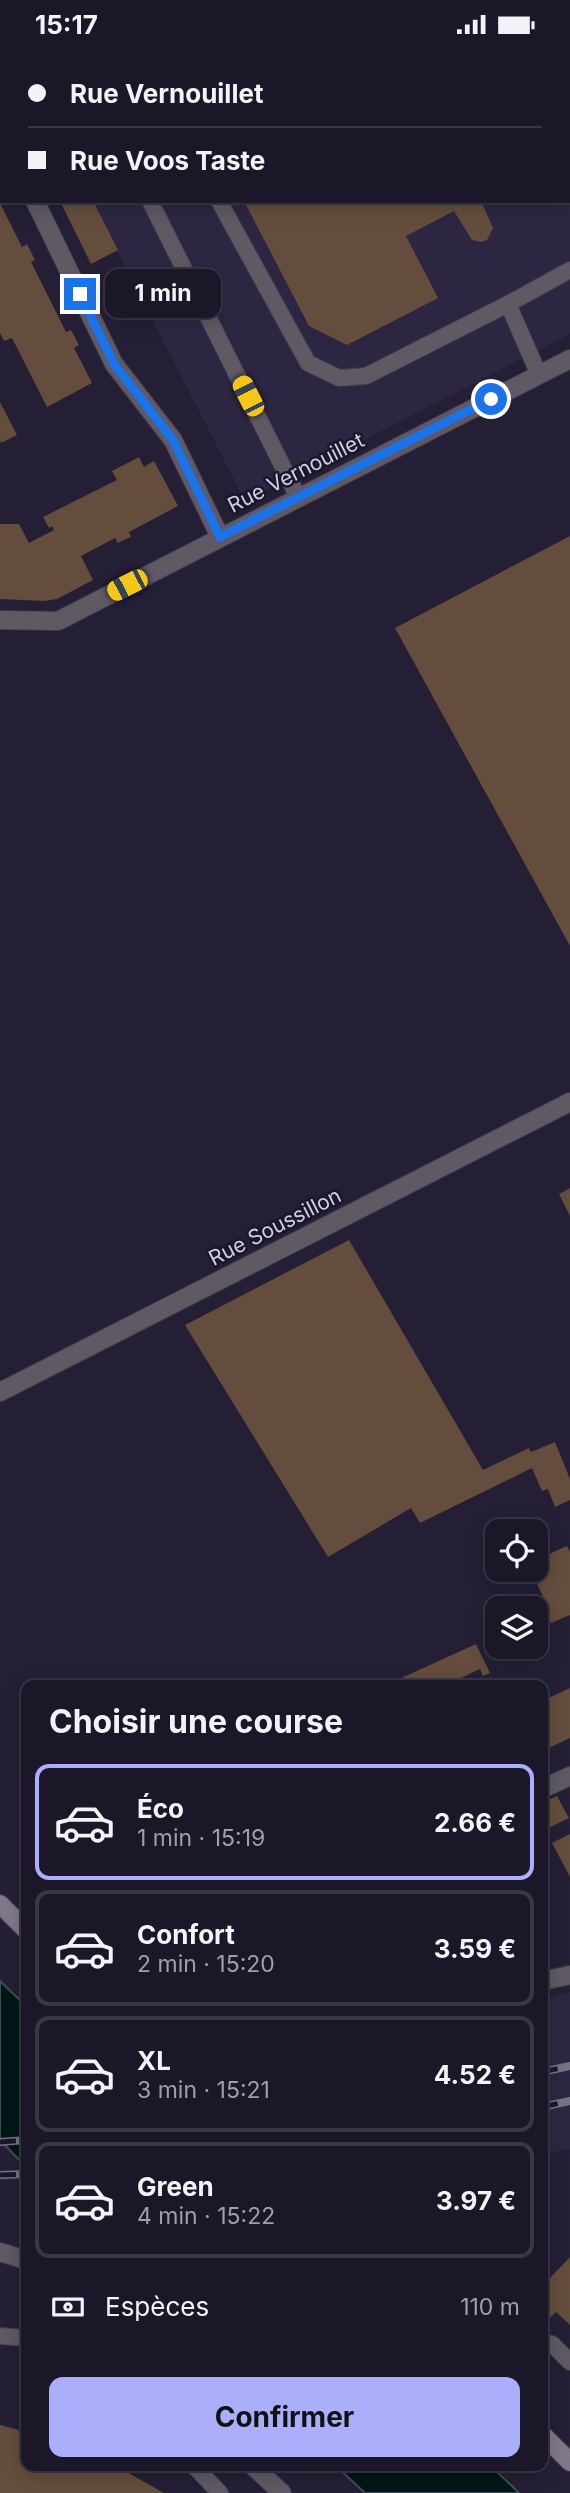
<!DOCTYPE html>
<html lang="fr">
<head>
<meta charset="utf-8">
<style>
	:root { --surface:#1b1728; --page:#242030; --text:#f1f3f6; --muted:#a09fa8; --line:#393645; --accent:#abaffb }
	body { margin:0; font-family:Inter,sans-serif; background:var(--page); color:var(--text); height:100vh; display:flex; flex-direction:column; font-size:26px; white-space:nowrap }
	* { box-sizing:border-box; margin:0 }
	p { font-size:23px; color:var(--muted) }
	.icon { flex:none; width:38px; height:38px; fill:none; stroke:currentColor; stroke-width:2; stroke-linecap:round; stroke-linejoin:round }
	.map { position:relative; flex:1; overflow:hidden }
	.panel { position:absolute; left:21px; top:1631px; width:527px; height:791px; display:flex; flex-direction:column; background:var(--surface); border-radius:14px; box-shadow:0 4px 18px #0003,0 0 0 2px var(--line) }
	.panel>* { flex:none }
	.top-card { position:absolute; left:0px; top:0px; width:570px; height:154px; box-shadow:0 4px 18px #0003,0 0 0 2px var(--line); display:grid; align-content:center; height:154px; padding:0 28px; background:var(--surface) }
	.fabs { position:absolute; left:485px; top:1470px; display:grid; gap:14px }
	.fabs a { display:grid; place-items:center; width:63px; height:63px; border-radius:14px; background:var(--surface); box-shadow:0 4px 18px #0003,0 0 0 2px var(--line); font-size:35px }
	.end { position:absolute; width:32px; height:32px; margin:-16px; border:9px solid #1a73e8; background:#fff; box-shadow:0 0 0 4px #fff }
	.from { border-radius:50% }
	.bubble { position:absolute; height:49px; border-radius:14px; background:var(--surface); box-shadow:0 4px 18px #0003,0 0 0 2px var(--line); font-size:23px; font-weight:700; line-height:49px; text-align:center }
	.car { position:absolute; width:21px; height:42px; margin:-21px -10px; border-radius:9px; box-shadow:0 0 5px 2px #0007; background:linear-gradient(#f5c518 24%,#345 0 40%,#f5c518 0 76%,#345 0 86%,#f5c518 0) }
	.top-card b { display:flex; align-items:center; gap:24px; height:66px; font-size:26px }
	.top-card b+b { border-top:2px solid var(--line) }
	.top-card i { width:18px; height:18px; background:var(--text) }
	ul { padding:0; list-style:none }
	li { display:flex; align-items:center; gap:21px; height:116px; margin:0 14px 10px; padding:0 14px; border:4px solid var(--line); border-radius:14px }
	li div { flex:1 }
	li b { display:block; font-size:26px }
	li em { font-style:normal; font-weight:700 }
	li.active { border-color:var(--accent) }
	li>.icon { width:63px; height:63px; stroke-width:1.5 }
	h2 { padding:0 28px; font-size:32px; line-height:84px }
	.pay { display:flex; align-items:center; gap:18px; height:77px; padding:0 28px; font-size:26px }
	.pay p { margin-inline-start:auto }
	.button { display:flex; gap:14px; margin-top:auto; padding:14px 28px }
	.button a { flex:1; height:80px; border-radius:14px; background:var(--accent); color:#111; font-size:28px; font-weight:700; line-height:80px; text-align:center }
	.status { display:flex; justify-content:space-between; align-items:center; height:49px; padding:0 35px; background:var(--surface); direction:ltr }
	.status svg { height:19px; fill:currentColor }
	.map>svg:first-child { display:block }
</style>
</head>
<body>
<div class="status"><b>15:17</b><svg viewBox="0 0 49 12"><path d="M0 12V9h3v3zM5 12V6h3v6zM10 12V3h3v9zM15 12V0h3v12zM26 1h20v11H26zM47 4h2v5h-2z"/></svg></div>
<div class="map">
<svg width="570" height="2444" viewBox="0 0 570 2444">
	<rect width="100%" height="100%" fill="#241f35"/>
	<path fill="#2d2642" d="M15,0H570V285L245,452L92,152H569V2Z
		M570,1943V2100L543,2105V1949Z"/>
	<path fill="#001616" stroke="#3f4e52" stroke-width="2" d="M0,1932L26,1957V2118L0,2091Z
		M336,2417H491L519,2444H365Z"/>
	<path fill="#644d3c" d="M60,152H93L118,201L91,215Z
		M244,152H481L493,179L487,191L481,193L472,191L454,162L406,187L438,249L347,296L309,277Z
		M0,154L22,198L27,195L35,211L31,213L66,283L71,281L79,296L74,299L92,334L47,358L12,289L4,292L0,284Z
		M0,353L17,386L1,394L0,391Z
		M139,408L144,418L154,412L178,457L129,483L131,488L124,491L118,494L115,489L81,507L93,531L57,550L44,552L0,550V475H19L29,494L54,481L52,477L49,479L43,468L117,431L112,422Z
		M570,487V897L395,579Z
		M570,1139V1167L559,1145Z
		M349,1191L483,1421L529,1399L531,1403L555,1393L570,1430V1451L555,1458L548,1440L542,1442L532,1419L420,1474L411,1459L328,1508L185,1276Z
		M567,1497L570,1503V1566L551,1574L546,1562L549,1561L531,1521H536V1511Z
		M476,1595L490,1624L483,1627L480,1620L446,1636H386Z
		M570,1639V1689L542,1702V1652Z
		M557,1747L569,1769L542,1782V1754Z
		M570,1785V1828L552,1794Z
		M570,2208V2276L556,2263L542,2276V2226L548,2231Z
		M0,2376L26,2383V2417H116L164,2444H0Z"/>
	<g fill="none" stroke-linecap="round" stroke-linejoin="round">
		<defs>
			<path id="service" d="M74,0L75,2
				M150,152L298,448
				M219,152L308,314L339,329L366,327L508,255L539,326
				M508,255L570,221
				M0,2287L26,2289
				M542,2293L552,2295L570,2313
				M194,2417L220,2444"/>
			<path id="minor" d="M0,81L2,85
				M35,152L114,315L173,391L220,488
				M0,571L58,572L570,310
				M0,1343L570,1053
				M542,1740L570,1727
				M542,1932L570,1926
				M0,2203L26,2211
				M253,2417L282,2444"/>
			<path id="secondary" d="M0,1855L26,1881
				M542,2385L570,2413"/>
		</defs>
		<use href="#service" stroke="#403b50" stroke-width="18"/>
		<use href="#minor" stroke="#403b50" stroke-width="20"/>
		<use href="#secondary" stroke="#403b50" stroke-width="20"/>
		<use href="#service" stroke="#5e5963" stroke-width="16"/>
		<use href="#minor" stroke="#5e5963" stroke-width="18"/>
		<use href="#secondary" stroke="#807788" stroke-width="18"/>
		<defs>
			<path id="rail" d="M542,2023L570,2017
				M542,2058L570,2052
				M0,2093L26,2091
				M0,2126L26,2125"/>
		</defs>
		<use href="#rail" stroke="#767285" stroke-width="8"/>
		<use href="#rail" stroke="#1b162b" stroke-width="5" stroke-dasharray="16" stroke-linecap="butt"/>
	</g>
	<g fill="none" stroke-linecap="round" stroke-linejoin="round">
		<path stroke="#1a73e8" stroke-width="9" d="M80,245L114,315L173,391L220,488L491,350"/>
	</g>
	<g text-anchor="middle" stroke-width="5" stroke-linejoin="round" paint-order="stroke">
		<g font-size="21" fill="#d2cfde" stroke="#1b162b">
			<text transform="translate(296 424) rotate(-27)" y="7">Rue Vernouillet</text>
			<text transform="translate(275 1178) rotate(-27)" y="7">Rue Soussillon</text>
		</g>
	</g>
</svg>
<div class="fabs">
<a><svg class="icon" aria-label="locate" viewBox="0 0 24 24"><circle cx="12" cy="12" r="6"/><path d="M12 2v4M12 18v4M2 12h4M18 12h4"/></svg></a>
<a><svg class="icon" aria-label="layers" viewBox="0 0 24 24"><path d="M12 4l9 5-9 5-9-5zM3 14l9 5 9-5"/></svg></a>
</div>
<i class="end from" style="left:491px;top:350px"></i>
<i class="end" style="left:80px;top:245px"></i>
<div class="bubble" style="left:105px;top:220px;width:116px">1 min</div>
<i class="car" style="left:248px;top:347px;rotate:333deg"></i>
<i class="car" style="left:127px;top:536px;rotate:243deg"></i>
<div class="top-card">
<b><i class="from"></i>Rue Vernouillet</b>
<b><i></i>Rue Voos Taste</b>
</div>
<section class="panel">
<h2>Choisir une course</h2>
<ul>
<li class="active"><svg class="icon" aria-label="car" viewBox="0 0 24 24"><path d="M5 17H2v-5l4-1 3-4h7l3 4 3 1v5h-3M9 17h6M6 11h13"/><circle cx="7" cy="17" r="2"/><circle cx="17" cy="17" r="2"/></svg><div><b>Éco</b><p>1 min · 15:19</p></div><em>2.66 €</em></li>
<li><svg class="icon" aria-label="car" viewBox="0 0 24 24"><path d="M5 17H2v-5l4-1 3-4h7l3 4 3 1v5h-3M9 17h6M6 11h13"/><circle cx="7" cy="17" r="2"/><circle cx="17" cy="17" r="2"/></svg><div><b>Confort</b><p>2 min · 15:20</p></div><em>3.59 €</em></li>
<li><svg class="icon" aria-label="car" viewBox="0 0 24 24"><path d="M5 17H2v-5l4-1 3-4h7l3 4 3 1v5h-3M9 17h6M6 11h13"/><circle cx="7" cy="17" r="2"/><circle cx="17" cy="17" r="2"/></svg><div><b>XL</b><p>3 min · 15:21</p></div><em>4.52 €</em></li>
<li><svg class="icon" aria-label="car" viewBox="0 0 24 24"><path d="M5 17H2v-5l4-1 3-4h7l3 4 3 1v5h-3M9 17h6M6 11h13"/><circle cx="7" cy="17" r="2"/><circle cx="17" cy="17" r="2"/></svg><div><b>Green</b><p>4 min · 15:22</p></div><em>3.97 €</em></li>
</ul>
<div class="pay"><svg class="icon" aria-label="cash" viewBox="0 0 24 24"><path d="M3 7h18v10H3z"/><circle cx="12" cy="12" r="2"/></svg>Espèces<p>110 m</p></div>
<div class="button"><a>Confirmer</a></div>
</section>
</div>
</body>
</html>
